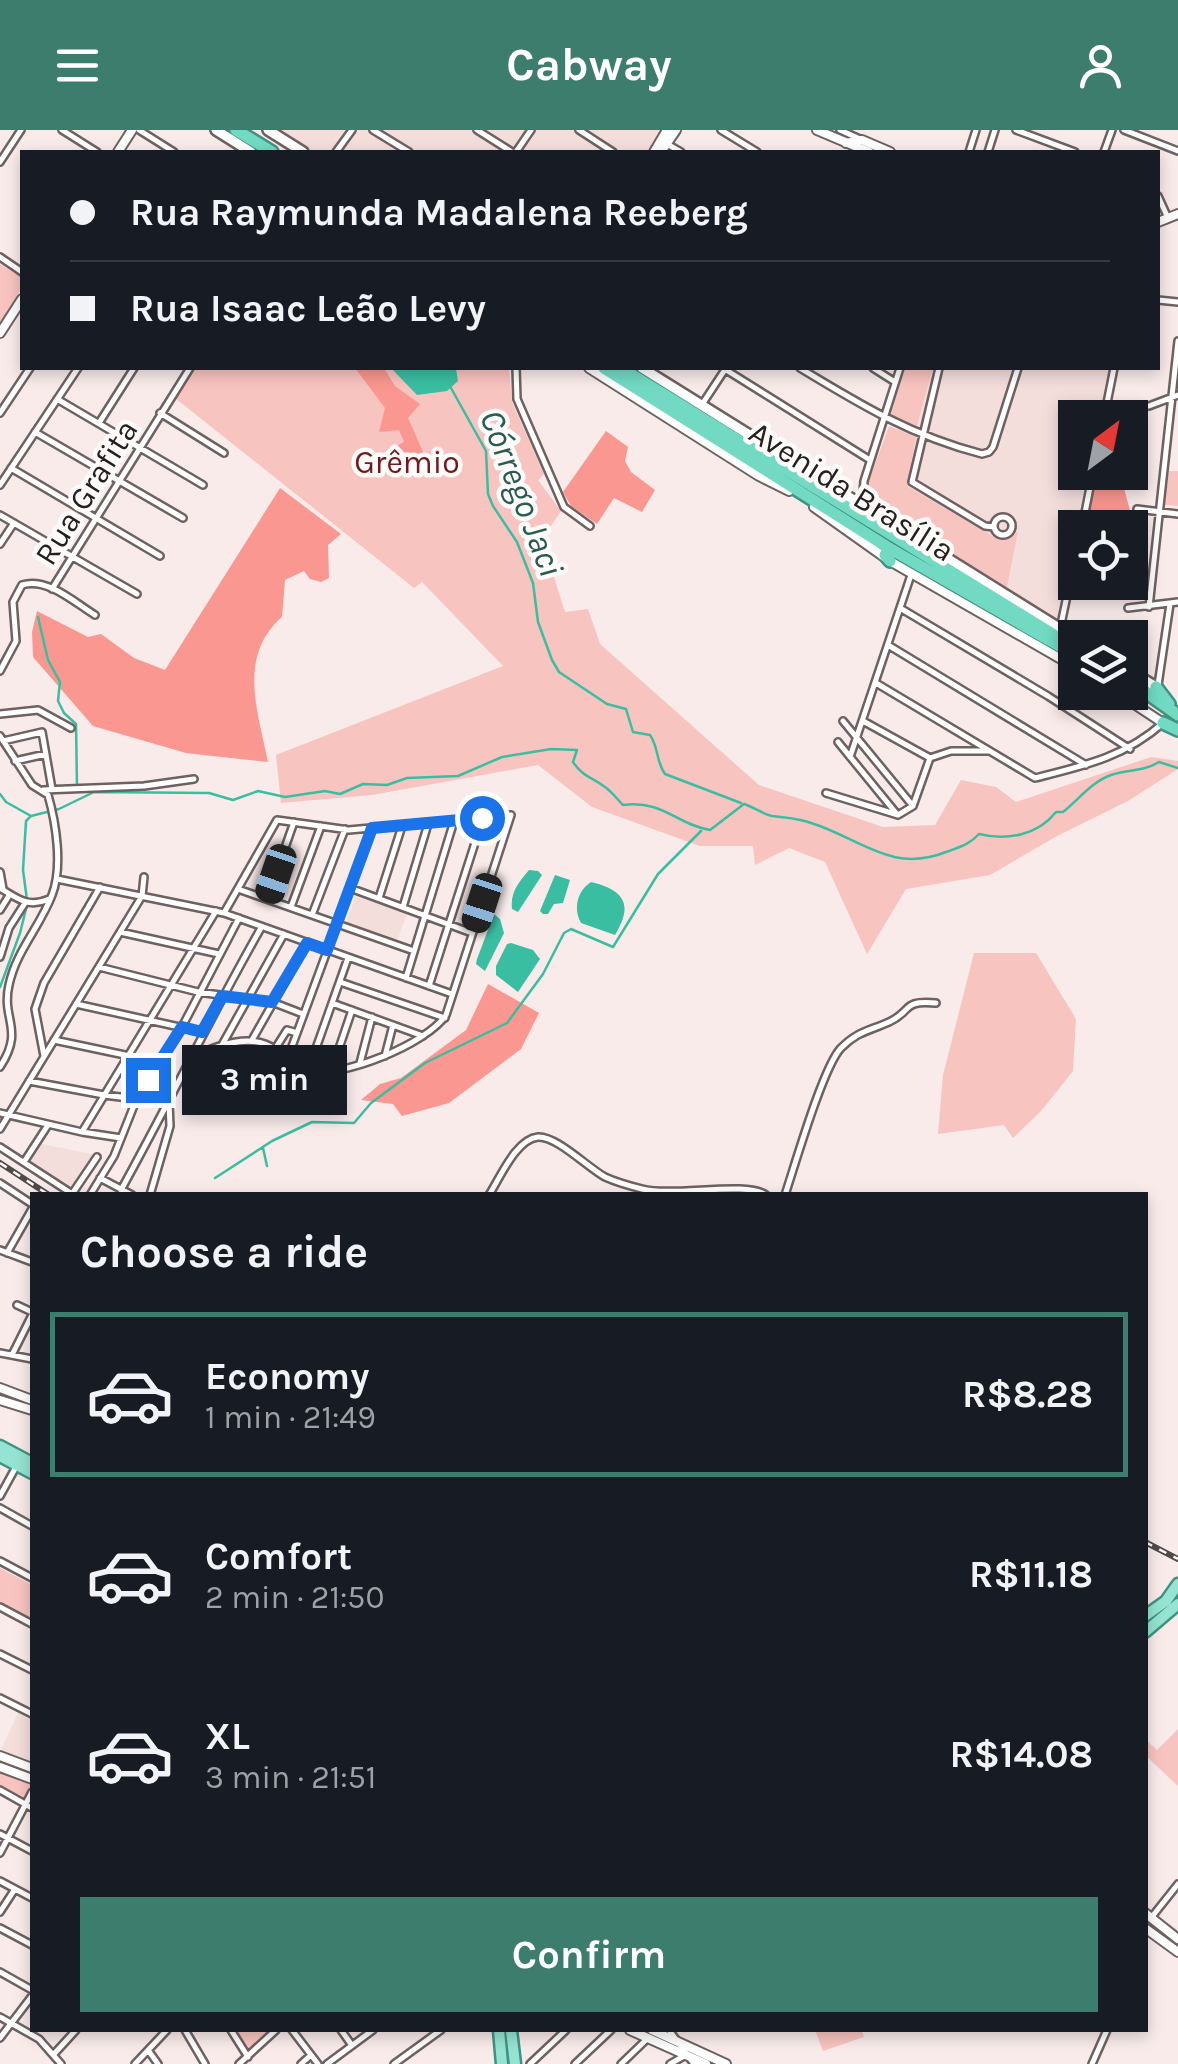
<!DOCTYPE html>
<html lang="en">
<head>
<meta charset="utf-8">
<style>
	:root { --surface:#171b24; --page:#242831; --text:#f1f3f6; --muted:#9ea1a6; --line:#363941; --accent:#3c7d6e }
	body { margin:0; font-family:Karla,sans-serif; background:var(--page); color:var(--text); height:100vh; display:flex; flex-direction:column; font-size:38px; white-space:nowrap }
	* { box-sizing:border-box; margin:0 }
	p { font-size:32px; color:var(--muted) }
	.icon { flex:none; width:55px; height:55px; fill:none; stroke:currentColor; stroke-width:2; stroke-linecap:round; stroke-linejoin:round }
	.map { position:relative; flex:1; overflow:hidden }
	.drawer { position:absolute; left:30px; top:1062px; width:1118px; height:840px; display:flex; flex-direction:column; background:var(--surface); border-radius:0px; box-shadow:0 5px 15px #0003 }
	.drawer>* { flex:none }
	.top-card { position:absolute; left:20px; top:20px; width:1140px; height:220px; border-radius:0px; box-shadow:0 5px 15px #0003; display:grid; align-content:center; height:220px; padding:0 50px; background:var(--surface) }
	.needle { width:65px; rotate:32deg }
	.buttons { position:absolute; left:1058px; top:270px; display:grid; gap:20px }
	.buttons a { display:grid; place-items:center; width:90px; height:90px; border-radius:0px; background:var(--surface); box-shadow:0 5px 15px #0003; font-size:50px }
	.end { position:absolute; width:45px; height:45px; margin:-22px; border:12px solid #1a73e8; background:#fff; box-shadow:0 0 0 5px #fff }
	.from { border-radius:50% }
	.bubble { position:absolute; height:70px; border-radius:0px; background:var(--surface); box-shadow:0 5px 15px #0003; font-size:32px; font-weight:700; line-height:70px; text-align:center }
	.car { position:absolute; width:30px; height:60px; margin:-30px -15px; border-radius:12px; box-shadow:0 0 8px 2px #0007; background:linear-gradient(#222 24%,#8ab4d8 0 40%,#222 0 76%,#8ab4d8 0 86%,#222 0) }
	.top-card b { display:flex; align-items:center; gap:35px; height:95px; font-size:38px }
	.top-card b+b { border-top:2px solid var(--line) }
	.top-card i { width:25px; height:25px; background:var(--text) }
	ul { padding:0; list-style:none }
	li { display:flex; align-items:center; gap:30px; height:165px; margin:0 20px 15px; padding:0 30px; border:5px solid transparent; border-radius:0px }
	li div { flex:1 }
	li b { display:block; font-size:38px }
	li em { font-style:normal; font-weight:700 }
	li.on { border-color:var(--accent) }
	li>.icon { width:90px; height:90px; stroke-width:1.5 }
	h2 { padding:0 50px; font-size:45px; line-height:120px }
	.button { display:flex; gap:20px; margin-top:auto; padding:20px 50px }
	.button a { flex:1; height:115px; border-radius:0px; background:var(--accent); color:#fff; font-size:40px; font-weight:700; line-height:115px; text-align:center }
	header { display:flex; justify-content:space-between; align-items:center; height:130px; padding:0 50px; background:var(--accent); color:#fff; font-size:45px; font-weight:700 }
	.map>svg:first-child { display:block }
</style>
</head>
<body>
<header><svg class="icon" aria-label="menu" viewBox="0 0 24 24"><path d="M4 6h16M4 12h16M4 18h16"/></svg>Cabway<svg class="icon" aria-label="person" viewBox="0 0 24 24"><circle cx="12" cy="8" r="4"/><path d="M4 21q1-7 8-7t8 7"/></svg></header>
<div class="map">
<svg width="1178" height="1934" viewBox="0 0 1178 1934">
	<rect width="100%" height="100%" fill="#f8ebea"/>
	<path fill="#f4dedc" d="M278,0H662L648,22H314Z
		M920,238H1109L1099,287L1075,288V342L1088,343L1075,398L1059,492L872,371Z
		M356,766L407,784L397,811L346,792Z
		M42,1014L97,1025L74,1058L31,1031Z
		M18,1583L32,1591V1634L0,1622Z"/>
	<path fill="#f8c4c0" d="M0,134L22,148V158L0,193Z
		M195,238H509L512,272L544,344L538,350L561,381L542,409L565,482L588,479L600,514L759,655L883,697L935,695L961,650L996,657L1016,672L1151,627L1178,631V639L1128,671L1057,706L990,745L906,759L867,824L825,732L789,718L755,735L753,716H700L592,677L538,635L372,665L281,673L276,625L503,536L422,452L414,458L175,268Z
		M905,238H933L916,299L890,286Z
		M889,296L916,307L907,356L999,410L1010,409L1018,401L1007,457L872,377L864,364Z
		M1169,341H1178V376L1165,375Z
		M974,823H1036L1076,889L1073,941L1041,981L1013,1008L1004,995L938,1004L943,945Z
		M0,1438L32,1455V1492L0,1474Z
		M1178,1599V1656L1145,1625V1609L1157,1620Z
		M0,1639L32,1651L28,1667L22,1670L0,1658Z
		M235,1900H273L252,1920L246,1918Z
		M815,1900H862L864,1907L823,1921Z"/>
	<path fill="#fa9790" d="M355,238H384L395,256L420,274L408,288L431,340H410L387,321L404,312L399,300L379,302L385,278Z
		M606,301L628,317L625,331L631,342L655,360L642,382L614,368L597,394L571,376L563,362Z
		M1096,343H1127L1124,358L1131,384L1125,387L1134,396L1132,399L1086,393Z
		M280,358L341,404L328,415L329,448L321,452L310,449L304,441L285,450L282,487C237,526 258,582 268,632L186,623L93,596L33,527L32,502L37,481L88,507L101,504L134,528L165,540Z
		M488,854L539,883L521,919L449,973L402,986L393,974L361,970L380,954L401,948L466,900Z"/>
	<path fill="#3abea2" d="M391,238H456L458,251L447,261L417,265Z
		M529,740L538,741L542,745L518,782L512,779C510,762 519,752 529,740Z
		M555,745L570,750L563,773L554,774L548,784H543L540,781Z
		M591,752C624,760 634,774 615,805L581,793C573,779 577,761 591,752Z
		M494,784L500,789L504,803L485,841L476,834L477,829Z
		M511,813L533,820L540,829L518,862L496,845V836L507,814Z"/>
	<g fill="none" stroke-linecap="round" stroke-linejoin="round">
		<path stroke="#3abea2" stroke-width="2.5" d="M451,258L486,321L488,364L493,376L517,412L533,453L538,492L552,530L559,542L607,574L626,579L633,602L650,605C659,618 656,632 665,644L741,673
			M38,487L48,530L60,552L58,571L64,583L76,594L77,657
			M0,664L6,672L31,686L59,679L94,662L209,663L233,670L258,661L285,667L325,661L340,664L363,654L387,655L407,648L458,646L502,627L551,619L577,620L573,632C583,647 592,647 605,657C612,662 617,669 623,675C664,670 675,694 710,700L744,674C753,677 763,684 772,686C786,688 798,688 811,693C860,708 891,744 946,722C959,717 969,715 979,704C1007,711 1038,705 1056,682H1063C1078,670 1093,651 1111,645C1128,639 1143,642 1159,632L1178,638
			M27,770L23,740L26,691L31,686
			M0,857L20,803L27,775
			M263,1018L267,1036
			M215,1048L272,1011L312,992L354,993L371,973L425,933L507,893L543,844L564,803L571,799L613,817L658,744L701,701"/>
		<defs>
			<path id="minor" d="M62,0L97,22
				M139,0L174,22
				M373,0L409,22
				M477,0L512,22
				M579,0L613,22
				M721,0L757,22
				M840,0L860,9
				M1016,0L1075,22
				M1124,0L1178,21
				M667,14L681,22
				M336,22L352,0
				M516,22L531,0
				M969,22L976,0
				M988,22L995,0
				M1104,22L1112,0
				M0,32L21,0
				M1158,66L1168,88
				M0,127L22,142
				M1158,170L1178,172
				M516,238L517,269L564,377L590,396
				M723,238L870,330
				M800,238C861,275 912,306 982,324L989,322L993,317L1018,238
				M873,238L895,252
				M939,238L912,352L985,396L994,397
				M57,269L203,355
				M703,273L726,238
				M1149,276L1178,265
				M0,283L30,238
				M160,283L224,323
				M1104,288L1114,238
				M99,293L134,238
				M35,302L183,388
				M11,338L160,426
				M0,355L78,238
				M862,374L864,351L900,238
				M1137,379L1178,384
				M0,385L137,464
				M994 396a9 9 0 1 1 18 0a9 9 0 1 1-18 0Z
				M1082,398L1093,342
				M0,414L14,393
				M52,459L190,238
				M1149,477L1178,211
				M900,478L1048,566L1130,619
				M1128,478L1178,472
				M1060,499L1075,428
				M888,515L1086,635
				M0,541L16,511L13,472L22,455C47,447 74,472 95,485
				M876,553L1035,648C1083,636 1125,627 1163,593
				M1158,555L1170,474
				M0,584L38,580L71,598
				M843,591L913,676
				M863,591L930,628
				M0,606L32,655L48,665C56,693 63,737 52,765C40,797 16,821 9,855C1,890 25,899 0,937
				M3,611L42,602L52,659
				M838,612L896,683
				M850,627L912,442
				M15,631L46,624
				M43,660L144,656L194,649
				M826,663L898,685L913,676L930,628L951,621H989
				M0,742L3,759
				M57,749L224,783L452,864
				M0,758C18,769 28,778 49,769
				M350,758L472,803
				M238,759L414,821
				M379,768L402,696
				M267,769L294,692
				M291,777L321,696
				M403,777L428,694
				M0,780L10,764
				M312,785L345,699
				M120,802L219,824
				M0,827L9,798L25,773
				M99,837L198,862L272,872L303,884
				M406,848L454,691
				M340,852L445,888
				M429,856L483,688
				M332,873L423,906
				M76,874L202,902
				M54,910L158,932
				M252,910L307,813
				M222,915L284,804
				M275,919L287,900L297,903
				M44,926L35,879L44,853L100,757
				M385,926L393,895
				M188,930C212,917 251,901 276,920C287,929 292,937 307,941C340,949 427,914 446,885L511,685L349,700L277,690L224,783
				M287,930L372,699
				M360,933L372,887
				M332,939L352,880
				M308,941L348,828
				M29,951L104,965L169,973L170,996L150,1065
				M0,983L82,1002L121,1008
				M0,999L142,766L144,747
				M82,1002L216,781
				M0,1017L74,1065
				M24,1032L48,995
				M100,1048L132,1065
				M0,1053L32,1074
				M121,1060C169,973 212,884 261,798
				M72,1064L97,1027
				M90,1065L114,1026L137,968L182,897L239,788
				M489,1065C500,1048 516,1009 538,1007C557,1006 588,1038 605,1047C616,1052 630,1056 642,1059C673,1067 747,1051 766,1065
				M785,1065C795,1035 823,937 841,918C858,901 869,901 889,892C913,881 901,870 936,873
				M0,1120L32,1132
				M7,1123L32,1079
				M17,1175L32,1182
				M0,1223L32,1229
				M12,1225L32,1185
				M0,1366L17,1335
				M0,1378L32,1396
				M0,1431L32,1448
				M0,1477L32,1494
				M0,1524L32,1540
				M0,1568L32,1584
				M0,1660L32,1678
				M0,1704L32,1721
				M0,1723L32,1662
				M0,1751L32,1768
				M0,1782L15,1759
				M1151,1788L1178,1754
				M0,1798L32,1815
				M0,1842L32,1860
				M0,1887L39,1909L61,1934
				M185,1900L205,1934
				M231,1900L248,1927
				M292,1900L318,1934
				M341,1900L351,1914
				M669,1900L694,1934
				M0,1908L32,1866
				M148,1920L158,1934
				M54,1924L76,1900
				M135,1934L167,1900
				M239,1934L276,1900
				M301,1934L311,1925
				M327,1934L373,1900
				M394,1934L441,1900
				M530,1934L566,1900
				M575,1934L611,1900
				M621,1934L648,1908
				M670,1934L684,1926
				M1092,1934L1107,1900"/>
			<path id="tertiary" d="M817,0L869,22
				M846,13L862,10L890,22
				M118,22L132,0
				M654,22L667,0
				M661,22L676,0
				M1158,92L1178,84
				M0,203L22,169
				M589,238L759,346L789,361
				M814,377L890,431L1075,537
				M1116,562L1163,593
				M0,1258L32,1270
				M0,1270L32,1280
				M0,1626L32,1638
				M0,1637L32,1649
				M1145,1783L1178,1809
				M1145,1798L1178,1822
				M630,1900L706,1934
				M652,1900L726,1934"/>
			<path id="secondary" d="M216,0L251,22
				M268,0L303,22
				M642,238L1075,508
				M1130,541L1156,557"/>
			<path id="primary" d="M0,1316L32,1333
				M0,1326L32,1343
				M1145,1486L1166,1471L1178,1454
				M1145,1502L1178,1474
				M499,1900L502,1934
				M511,1900L515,1934"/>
			<path id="trunk" d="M236,0L272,22
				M604,238L889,418L1075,525
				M621,238L1054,505
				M889,418L885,425L890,431
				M1130,551L1178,585
				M1156,557L1169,574
				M1163,593L1178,600"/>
		</defs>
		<use href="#minor" stroke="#6e6261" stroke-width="10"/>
		<use href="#tertiary" stroke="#6e6261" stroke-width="12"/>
		<use href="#secondary" stroke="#6e6261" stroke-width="14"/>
		<use href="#primary" stroke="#409380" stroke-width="15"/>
		<use href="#trunk" stroke="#409380" stroke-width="16"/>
		<use href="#minor" stroke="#fff" stroke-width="5"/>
		<use href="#tertiary" stroke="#fff" stroke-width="8"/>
		<use href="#secondary" stroke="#fff" stroke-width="9"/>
		<use href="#primary" stroke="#95e3d2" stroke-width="10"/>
		<use href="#trunk" stroke="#72dac3" stroke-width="11"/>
		<defs>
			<path id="rail" d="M0,1033L49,1065
				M1145,1412L1178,1429"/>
		</defs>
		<use href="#rail" stroke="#504a49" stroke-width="6"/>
		<use href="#rail" stroke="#fefbfb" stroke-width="2.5" stroke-dasharray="8" stroke-linecap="butt"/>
	</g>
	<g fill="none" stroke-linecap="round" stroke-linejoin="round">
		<path stroke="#1a73e8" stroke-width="12" d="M148,950L182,897L202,902L222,866L272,872L307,813L327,820L372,698L482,688"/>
	</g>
	<g text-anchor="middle" stroke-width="9" stroke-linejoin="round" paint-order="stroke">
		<g font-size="32" fill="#701a1c" stroke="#fefbfb">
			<text x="407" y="343">Grêmio</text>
		</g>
		<g font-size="32" fill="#25201f" stroke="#fefbfb">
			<text transform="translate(852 361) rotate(32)" y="11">Avenida Brasília</text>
			<text transform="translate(86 362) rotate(-58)" y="11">Rua Grafita</text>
		</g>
		<g font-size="35" font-style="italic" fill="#275c4f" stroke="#fefbfb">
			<text transform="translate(522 363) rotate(69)" y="12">Córrego Jaci</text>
		</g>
	</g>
</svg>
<div class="buttons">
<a><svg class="needle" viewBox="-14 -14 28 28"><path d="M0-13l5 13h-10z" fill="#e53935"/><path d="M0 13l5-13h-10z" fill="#9ea1a6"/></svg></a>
<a><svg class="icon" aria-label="locate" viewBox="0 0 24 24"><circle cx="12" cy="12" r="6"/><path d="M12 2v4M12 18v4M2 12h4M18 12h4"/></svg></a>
<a><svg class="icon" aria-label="layers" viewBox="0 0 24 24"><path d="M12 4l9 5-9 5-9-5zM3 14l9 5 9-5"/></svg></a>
</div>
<i class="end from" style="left:482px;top:688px"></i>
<i class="end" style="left:148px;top:950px"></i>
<div class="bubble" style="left:182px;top:915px;width:165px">3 min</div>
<i class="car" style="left:276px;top:744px;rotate:199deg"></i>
<i class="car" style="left:482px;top:773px;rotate:198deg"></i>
<div class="top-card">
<b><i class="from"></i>Rua Raymunda Madalena Reeberg</b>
<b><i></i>Rua Isaac Leão Levy</b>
</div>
<section class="drawer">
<h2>Choose a ride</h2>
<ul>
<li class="on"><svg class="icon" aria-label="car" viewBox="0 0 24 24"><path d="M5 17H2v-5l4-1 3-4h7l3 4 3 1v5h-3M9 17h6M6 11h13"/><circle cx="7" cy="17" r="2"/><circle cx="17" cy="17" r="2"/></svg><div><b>Economy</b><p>1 min · 21:49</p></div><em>R$8.28</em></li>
<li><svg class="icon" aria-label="car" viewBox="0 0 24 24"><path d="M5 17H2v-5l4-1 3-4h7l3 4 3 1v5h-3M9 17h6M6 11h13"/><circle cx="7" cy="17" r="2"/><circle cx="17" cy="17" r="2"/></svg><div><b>Comfort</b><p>2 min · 21:50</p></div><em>R$11.18</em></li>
<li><svg class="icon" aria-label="car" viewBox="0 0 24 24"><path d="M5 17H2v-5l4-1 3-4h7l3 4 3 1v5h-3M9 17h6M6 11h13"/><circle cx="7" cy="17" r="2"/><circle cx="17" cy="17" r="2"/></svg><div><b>XL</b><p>3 min · 21:51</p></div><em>R$14.08</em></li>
</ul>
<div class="button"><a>Confirm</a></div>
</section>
</div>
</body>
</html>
